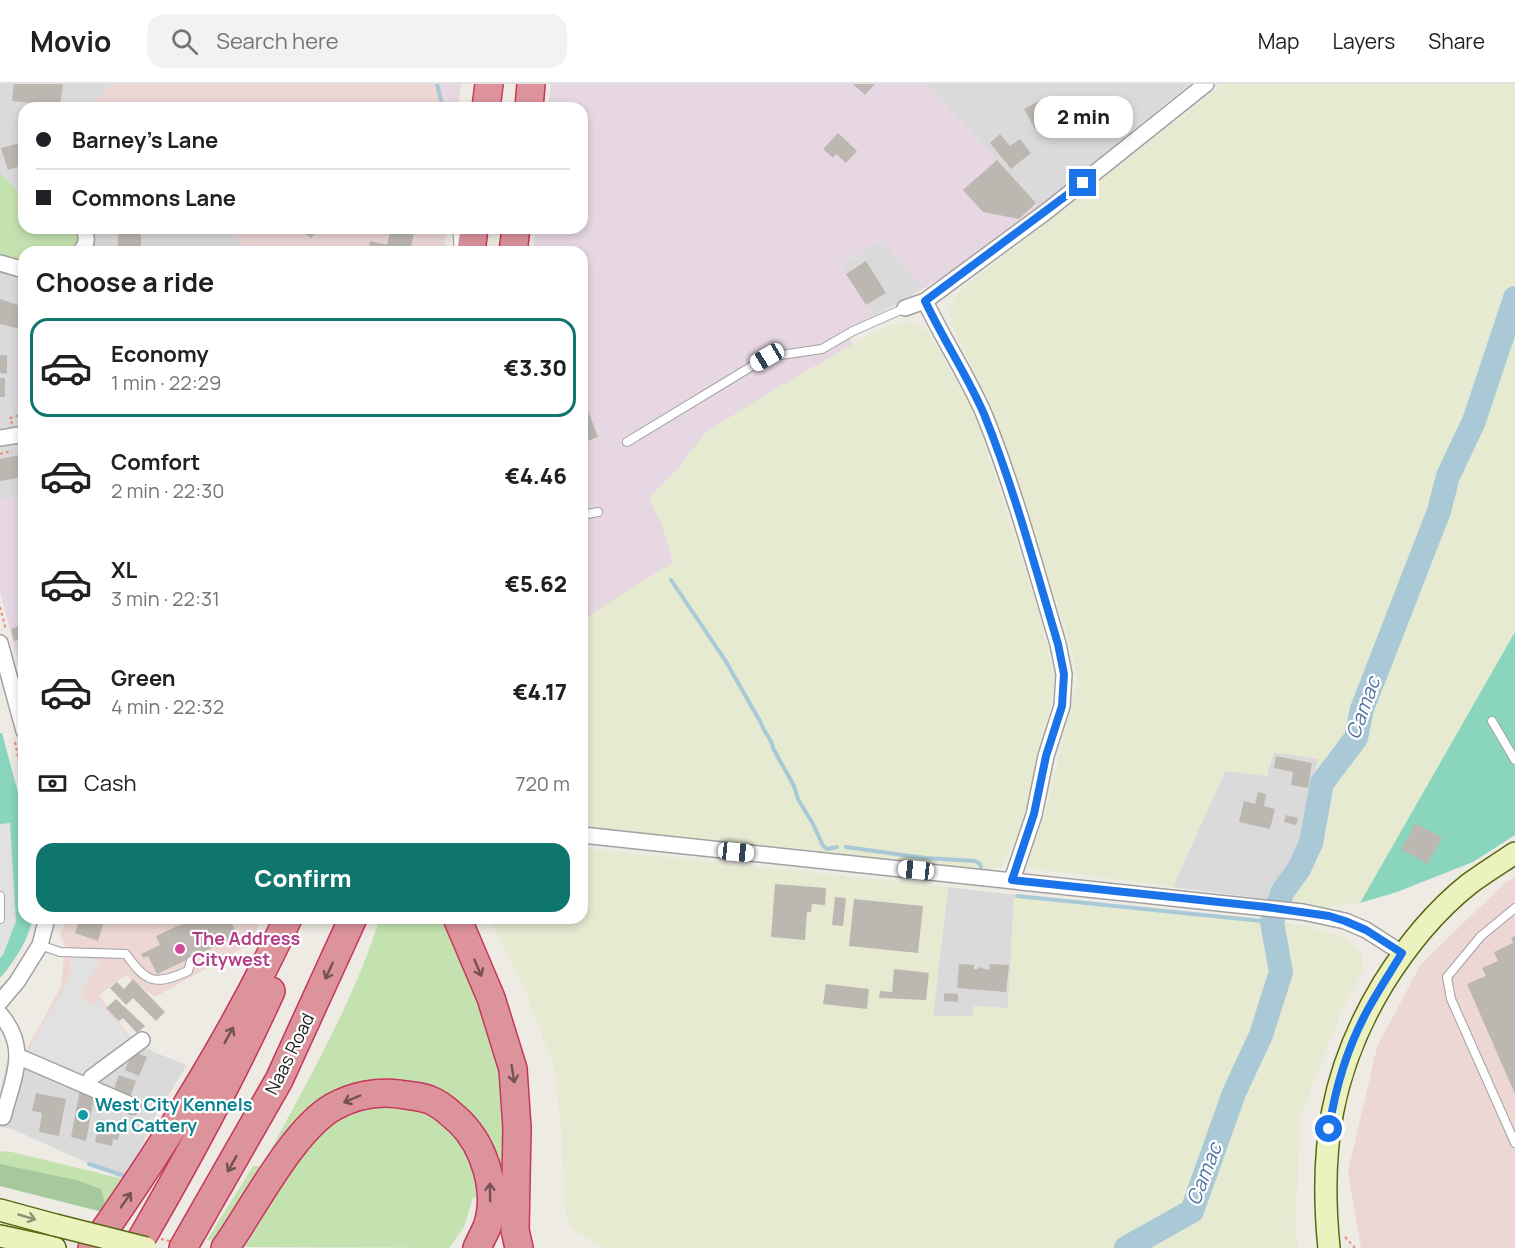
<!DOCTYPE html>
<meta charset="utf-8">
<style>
:root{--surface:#fff;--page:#f2f2f2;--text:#202124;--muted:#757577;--line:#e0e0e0;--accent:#0f766e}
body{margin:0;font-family:Manrope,sans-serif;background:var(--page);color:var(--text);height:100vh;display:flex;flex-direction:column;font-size:22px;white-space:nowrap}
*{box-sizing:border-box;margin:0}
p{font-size:20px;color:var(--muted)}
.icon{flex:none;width:33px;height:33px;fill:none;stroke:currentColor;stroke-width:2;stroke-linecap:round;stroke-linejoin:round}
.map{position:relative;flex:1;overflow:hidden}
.panel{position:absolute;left:18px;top:162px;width:570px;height:678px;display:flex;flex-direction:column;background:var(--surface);border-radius:18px;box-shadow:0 3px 9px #0003}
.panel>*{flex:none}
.hud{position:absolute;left:18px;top:18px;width:570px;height:132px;border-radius:18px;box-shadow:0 3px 9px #0003;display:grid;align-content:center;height:132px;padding:0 18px;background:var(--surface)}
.end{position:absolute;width:27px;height:27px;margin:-14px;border:8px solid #1a73e8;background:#fff;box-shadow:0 0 0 3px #fff}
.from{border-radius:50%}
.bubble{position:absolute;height:42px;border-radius:18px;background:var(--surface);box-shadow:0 3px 9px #0003;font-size:20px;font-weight:800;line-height:42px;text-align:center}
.car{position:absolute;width:18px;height:36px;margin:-18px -9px;border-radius:8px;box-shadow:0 0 4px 2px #0007;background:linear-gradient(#fff 24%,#345 0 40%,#fff 0 76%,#345 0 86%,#fff 0)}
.hud b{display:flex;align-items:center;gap:21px;height:57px;font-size:22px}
.hud b+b{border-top:2px solid var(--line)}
.hud i{width:15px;height:15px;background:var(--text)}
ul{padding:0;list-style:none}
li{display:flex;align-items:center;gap:18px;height:99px;margin:0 12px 9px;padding:0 6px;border:3px solid transparent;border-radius:18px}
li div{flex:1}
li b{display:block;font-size:22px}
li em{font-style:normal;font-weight:800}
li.current{border-color:var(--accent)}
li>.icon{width:54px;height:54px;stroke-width:1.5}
h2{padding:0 18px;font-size:27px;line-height:72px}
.pay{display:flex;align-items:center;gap:15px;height:66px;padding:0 18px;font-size:22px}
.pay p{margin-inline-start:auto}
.action{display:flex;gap:12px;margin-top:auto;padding:12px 18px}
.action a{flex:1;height:69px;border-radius:18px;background:var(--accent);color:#fff;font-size:24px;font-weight:800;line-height:69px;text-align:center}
header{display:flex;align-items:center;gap:36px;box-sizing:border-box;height:84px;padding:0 30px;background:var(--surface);border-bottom:2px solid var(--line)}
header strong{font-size:28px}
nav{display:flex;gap:33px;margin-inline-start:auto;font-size:21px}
.search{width:420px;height:54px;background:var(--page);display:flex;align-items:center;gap:15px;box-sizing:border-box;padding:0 21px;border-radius:18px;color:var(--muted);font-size:22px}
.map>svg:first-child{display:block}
.residential{fill:#dbdada}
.commercial{fill:#ecd7d5}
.industrial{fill:#e6d7e2}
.farmland{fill:#e6ead1}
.grass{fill:#c4e2af}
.forest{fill:#a6c89d}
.pitch{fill:#8ad5bd}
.parking{fill:#e1e1e1}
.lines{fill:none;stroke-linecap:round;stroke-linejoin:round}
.stream{stroke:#a9c9d7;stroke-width:4}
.river{stroke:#a9c9d7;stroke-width:24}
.building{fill:#bdb7b1}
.lane-casing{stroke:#a1a1a1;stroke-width:10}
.street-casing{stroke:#a1a1a1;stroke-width:18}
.secondary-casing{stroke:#586810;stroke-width:24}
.highway-casing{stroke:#c6365d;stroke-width:30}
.path{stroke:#eb8c77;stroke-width:2;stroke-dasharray:3 3;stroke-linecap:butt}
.lane{stroke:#fff;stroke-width:8}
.street{stroke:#fff;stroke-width:15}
.secondary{stroke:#ecf2bd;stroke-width:21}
.highway{stroke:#dd939b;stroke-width:27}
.secondary-bridge-casing{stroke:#586810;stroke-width:24;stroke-linecap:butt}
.path-bridge{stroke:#eb8c77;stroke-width:2;stroke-dasharray:3 3;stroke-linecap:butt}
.secondary-bridge{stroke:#ecf2bd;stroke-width:21}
.oneway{stroke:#735256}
.oneway2{stroke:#8f9275}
.route{stroke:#1a73e8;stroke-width:8}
.hotel-dot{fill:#d1479c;stroke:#fff;stroke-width:2}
.culture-dot{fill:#0f9aa8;stroke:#fff;stroke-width:2}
.labels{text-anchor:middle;stroke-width:4.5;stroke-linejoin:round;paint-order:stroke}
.hotel-label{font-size:18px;font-weight:bold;fill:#b23c85;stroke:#fff;text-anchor:start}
.street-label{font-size:18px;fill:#1d1d1d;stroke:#fff}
.culture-label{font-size:18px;font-weight:bold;fill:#0d838f;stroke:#fff;text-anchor:start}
.water-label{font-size:20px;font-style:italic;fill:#5475a3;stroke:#fff}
</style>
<header>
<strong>Movio</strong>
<div class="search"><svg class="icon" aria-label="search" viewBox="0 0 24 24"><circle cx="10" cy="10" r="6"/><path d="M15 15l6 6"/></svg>Search here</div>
<nav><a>Map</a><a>Layers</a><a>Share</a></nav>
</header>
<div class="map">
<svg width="1515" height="1164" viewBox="0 0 1515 1164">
<rect width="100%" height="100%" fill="#edebe4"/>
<g class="residential">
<path d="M0,0H111L96,17L104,24H24V144H225L250,168H24V410L0,417Z"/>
<path d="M926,0H1190L1068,99L1039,125L987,65Z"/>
<path d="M882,156L923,205L874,232L841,181Z"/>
<path d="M1273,668L1318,675L1308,730L1301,752L1274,816L1173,803L1225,687L1267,692Z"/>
<path d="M948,803L1014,811L1008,924L974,923L973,932H933Z"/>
<path d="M131,954L156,969L187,981L153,1036L137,1073L123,1095L12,1045L0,1043V1009L7,978L21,982L84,991Z"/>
</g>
<g class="commercial">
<path d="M111,0H439L449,24H104L96,17Z"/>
<path d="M225,144H447L444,168H250Z"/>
<path d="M1515,793V1164H1361L1348,1088L1377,963L1421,880L1506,798Z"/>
<path d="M66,834H262L250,860L155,913L126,891L99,911L131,954L84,991L25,968L61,903L65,861L60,852Z"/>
</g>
<g class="industrial">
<path d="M439,0H461L458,24H449Z"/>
<path d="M551,0H926L987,65L1039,125L979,171L923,205L882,156L841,181L874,232L846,246L853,260L705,350L676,387L649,414L663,443L673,479L631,504L589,532L582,533V168H533L536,144H582V24H548Z"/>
<path d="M24,410V601L0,507V417Z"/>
</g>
<g class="farmland">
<path d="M1224,0H1515V548L1360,819L1309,826L1274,816L1301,752L1308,730L1318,675L1274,668L1267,692L1225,687L1173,803L1027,784L1048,720L1078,594L1067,549L1012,382L987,314L952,241L949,227L956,212L975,194Z"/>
<path d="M911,238L928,248L968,317L977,338L1036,519L1054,592L1051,621L1041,653L1031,708L1016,755L1001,784L987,785L713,757L582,746V533L589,532L631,504L673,479L663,443L649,414L676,387L705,349L770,308L867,252L892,241Z"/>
<path d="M582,764L948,803L933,932H973L974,922L1008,924L1014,811L1259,835L1305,842L1345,854L1361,868L1363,885L1342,926L1301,1030L1295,1145L1298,1164H606L596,1161L571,1142L564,1121L562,1050L554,983L524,904L488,834H582Z"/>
</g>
<g class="grass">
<path d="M0,89L19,108C14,126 19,121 24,133C25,136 24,140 24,144H78L80,154L73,168H24V179L0,171Z"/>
<path d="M380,834H450L502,974L508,1101L498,1100L472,1036L356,1003L220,1159L207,1156L253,1082H262C305,1001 352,922 380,834Z"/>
<path d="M405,1017L447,1036L473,1071L480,1113L473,1114L464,1143L449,1164L238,1163L310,1057L349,1024Z"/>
<path d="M0,1067L12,1068L123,1095L103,1128L0,1102Z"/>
</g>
<path class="forest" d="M0,1080L76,1096L101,1105L106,1123L103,1128L0,1102Z"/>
<g class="pitch">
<path d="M1515,548V751L1473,778L1397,808L1360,819Z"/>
<path d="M0,649H2L24,731V834H33C28,856 15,877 0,894Z"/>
</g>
<g class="parking">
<path d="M10,739L16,837L3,871L0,874V740Z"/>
<path d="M69,868H85L84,873L101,879L79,909L91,922L98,915L130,955L85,993L27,969L71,892Z"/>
</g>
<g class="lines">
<g class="stream">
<path d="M437,0L443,24"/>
<path d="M671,496L725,576L761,639C764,649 772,655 773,664L794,702L798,715L813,740L823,762L827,765L837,763"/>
<path d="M846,763L925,774L975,777L980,780L981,783"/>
<path d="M1017,812L1272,838"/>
<path d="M89,1080L125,1092"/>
</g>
<path class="river" d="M1126,1164L1192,1127L1234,1009L1261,951L1281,888L1272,838L1283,807L1299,785L1311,759L1322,699L1356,654L1362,625L1439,427L1448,392L1474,337L1515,214"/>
</g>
<g class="building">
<path d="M14,0H63L60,22L12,17Z"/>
<path d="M853,0H875L865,11Z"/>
<path d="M1048,12L1059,32L1035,45L1024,25Z"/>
<path d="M838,49L857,67L846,79L836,70L833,74L823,65Z"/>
<path d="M1000,50L1010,62L1020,55L1031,69L1011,85L990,59Z"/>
<path d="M24,58V81L8,86L1,64Z"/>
<path d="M997,76L1036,119L1019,135L983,128L963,106Z"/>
<path d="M119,144H141V168H117Z"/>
<path d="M298,144H319L311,154Z"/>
<path d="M391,144H415L410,168H368L370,157L387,161Z"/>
<path d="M866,177L886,209L866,221L846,190Z"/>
<path d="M0,215L24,223V246L0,240Z"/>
<path d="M0,271H7V290L0,289Z"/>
<rect x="0" y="294" width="5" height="19"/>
<path d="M587,324L598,353L582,359V326Z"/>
<path d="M24,370V393L0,397V375Z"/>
<path d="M24,540V554L14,557L11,545Z"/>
<path d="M1276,672L1312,679L1308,704L1291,701L1293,688L1274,684Z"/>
<path d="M1258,708L1266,710L1264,722L1275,725L1270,745L1239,738L1244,717L1255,720Z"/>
<path d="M1286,731L1298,734L1296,741L1284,738Z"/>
<path d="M1416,739L1442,754L1427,780L1401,765Z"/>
<path d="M775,800L826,804L825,821L812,820L811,828H807L805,856L771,853Z"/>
<path d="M835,813L846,814L843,842L832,841Z"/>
<path d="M854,815L923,822L918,869L849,862Z"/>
<path d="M80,834H105L98,857L75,849Z"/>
<path d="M195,834H229L238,852L157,890L148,872L143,874L141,870L160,861L156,852Z"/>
<path d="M1515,852V1010L1467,900L1486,892L1482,884L1498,877L1494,868L1513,859L1511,854Z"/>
<path d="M959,880L974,881V885H978V883L989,886L990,880L1009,881L1006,908L957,904Z"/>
<path d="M894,885L929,889L926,916L879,914L880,907L892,908Z"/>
<path d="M133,895L165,928L156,937L133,914L126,921L110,904L117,898L124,905Z"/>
<path d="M826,900L869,905L867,925L823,920Z"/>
<path d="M944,909L958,910V918L944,917Z"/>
<path d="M116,915L145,942L137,949L123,934L119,937L106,924Z"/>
<path d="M133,967L147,973L139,992L125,986Z"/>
<path d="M119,991L136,997L129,1016L112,1010Z"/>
<path d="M80,1005L95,1009L86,1057L71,1053Z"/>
<path d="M36,1009L66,1015L59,1052L39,1048L42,1029L32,1027Z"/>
<path d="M100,1035L116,1039L114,1047L120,1048L118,1056L113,1055L112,1062L95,1058Z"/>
</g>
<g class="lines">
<defs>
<g id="lane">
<path d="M457,144L459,168"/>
<path d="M627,358L767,273L822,265L853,247L905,224"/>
<path d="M582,431L598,428"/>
<path d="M1492,637L1515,676"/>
<path d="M0,812V835"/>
<path d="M1515,824L1481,852L1447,893L1451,915L1515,1059"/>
<path d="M40,861L60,868L126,870C146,899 155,902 188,887L191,877"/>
</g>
<g id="street">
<path d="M80,168C88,160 87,154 84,144"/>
<path d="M0,179L24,186"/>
<path d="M905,224L925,217"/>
<path d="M0,354L24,350"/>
<path d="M0,559L24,647"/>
<path d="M582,751L1303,828L1345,837L1366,846L1402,869"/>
<path d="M1012,796L1034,731L1046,672L1062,622L1064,590L1058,560C1035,483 1014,404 984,330C967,291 943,255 925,217L1047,127L1206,0"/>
<path d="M0,918L17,898L40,861L47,834"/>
<path d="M0,930C30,964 13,994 3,1033"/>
<path d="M17,972L133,1022"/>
<path d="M86,1002L92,993L142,956"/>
</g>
<g id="secondary">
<path d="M0,1126L55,1141"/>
<path d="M0,1152L55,1164"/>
<path d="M1329,1164C1319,1065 1331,986 1383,900C1406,863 1435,827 1469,800C1484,789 1500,779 1515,769"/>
</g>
<g id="highway">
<path d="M486,24L489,0"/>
<path d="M529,24L531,0"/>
<path d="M471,168L474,144"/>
<path d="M513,168L516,144"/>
<path d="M457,834L491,914L513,985L517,1044L515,1146L519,1164"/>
<path d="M92,1164C166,1059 234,951 288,834"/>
<path d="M136,1164C185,1080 231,995 271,907"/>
<path d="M183,1164L279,996L353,834"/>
<path d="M225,1164C253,1125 292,1047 333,1023C353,1012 377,1007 399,1010C410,1012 420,1012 430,1016C441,1020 451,1030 460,1038C485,1063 499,1108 487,1143C484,1150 480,1157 477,1164"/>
</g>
</defs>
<use href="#lane" class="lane-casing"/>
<use href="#street" class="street-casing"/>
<use href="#secondary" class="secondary-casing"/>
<use href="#highway" class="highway-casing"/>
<g class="path">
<path d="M12,340L10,334L23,330L24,332"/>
<path d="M0,370L12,367"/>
<path d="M0,523L6,546"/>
<path d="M15,658L24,702"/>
<path d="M1345,1153L1355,1164"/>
</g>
<use href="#lane" class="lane"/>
<use href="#street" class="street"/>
<use href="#secondary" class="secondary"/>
<use href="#highway" class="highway"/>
<defs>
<path id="secondary-bridge" d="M55,1141L146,1164"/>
</defs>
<use href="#secondary-bridge" class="secondary-bridge-casing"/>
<path class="path-bridge" d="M161,1155L196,1164"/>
<use href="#secondary-bridge" class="secondary-bridge"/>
</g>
<defs><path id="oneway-shaft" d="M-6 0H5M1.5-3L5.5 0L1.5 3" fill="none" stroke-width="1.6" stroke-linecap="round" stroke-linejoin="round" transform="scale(1.5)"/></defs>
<g class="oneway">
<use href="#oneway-shaft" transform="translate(478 884) rotate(67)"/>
<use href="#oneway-shaft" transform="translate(329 887) rotate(115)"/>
<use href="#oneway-shaft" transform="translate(229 951) rotate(-61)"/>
<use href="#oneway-shaft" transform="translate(513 990) rotate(81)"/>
<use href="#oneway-shaft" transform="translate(352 1015) rotate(157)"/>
<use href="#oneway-shaft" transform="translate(232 1080) rotate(119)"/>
<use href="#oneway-shaft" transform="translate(490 1108) rotate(-91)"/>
<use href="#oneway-shaft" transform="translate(126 1116) rotate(-55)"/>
</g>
<use class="oneway2" href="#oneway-shaft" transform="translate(27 1133) rotate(16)"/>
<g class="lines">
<path class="route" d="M1083,99L925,217C943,255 967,291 984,330C1014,404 1035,483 1058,560L1064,590L1062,622L1046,672L1034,730L1012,796L1266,823L1329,832L1345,837L1366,846L1402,869C1390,889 1377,908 1366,929C1347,965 1335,1005 1329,1045"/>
</g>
<circle class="hotel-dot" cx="180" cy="865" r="6"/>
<circle class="culture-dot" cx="83" cy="1031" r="6"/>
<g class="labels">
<g class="hotel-label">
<text x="192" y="861">The Address<tspan x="192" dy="21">Citywest</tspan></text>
</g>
<g class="street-label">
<text transform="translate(290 970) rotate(-64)" y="6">Naas Road</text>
</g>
<g class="culture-label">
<text x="95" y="1027">West City Kennels<tspan x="95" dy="21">and Cattery</tspan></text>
</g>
<g class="water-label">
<text transform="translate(1363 624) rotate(-70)" y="7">Camac</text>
<text transform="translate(1204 1090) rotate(-69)" y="7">Camac</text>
</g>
</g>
</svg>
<i class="end from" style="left:1329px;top:1045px"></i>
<i class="end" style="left:1083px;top:99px"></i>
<div class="bubble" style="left:1034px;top:12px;width:99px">2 min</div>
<i class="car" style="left:767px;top:273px;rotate:239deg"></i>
<i class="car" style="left:736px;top:768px;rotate:96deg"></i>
<i class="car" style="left:916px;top:786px;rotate:276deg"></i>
<div class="hud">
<b><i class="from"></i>Barney's Lane</b>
<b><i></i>Commons Lane</b>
</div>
<section class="panel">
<h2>Choose a ride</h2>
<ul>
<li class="current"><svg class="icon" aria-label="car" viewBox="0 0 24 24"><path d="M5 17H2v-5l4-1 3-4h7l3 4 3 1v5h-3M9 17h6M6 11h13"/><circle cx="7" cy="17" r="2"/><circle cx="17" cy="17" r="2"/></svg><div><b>Economy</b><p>1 min · 22:29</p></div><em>€3.30</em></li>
<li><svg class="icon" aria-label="car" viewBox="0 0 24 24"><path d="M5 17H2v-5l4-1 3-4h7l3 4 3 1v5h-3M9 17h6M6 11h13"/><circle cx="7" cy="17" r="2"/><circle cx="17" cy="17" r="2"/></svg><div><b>Comfort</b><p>2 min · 22:30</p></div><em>€4.46</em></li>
<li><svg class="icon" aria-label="car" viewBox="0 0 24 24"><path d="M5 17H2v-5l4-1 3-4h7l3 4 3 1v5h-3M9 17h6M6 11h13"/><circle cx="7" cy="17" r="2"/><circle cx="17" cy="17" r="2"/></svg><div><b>XL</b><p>3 min · 22:31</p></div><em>€5.62</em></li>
<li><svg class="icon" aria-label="car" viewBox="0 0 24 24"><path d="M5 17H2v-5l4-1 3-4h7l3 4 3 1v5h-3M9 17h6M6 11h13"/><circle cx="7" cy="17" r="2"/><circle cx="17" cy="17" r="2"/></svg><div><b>Green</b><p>4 min · 22:32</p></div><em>€4.17</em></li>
</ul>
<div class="pay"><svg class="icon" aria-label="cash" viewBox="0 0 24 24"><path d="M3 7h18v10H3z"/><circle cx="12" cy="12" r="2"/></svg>Cash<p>720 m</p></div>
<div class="action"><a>Confirm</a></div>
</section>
</div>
